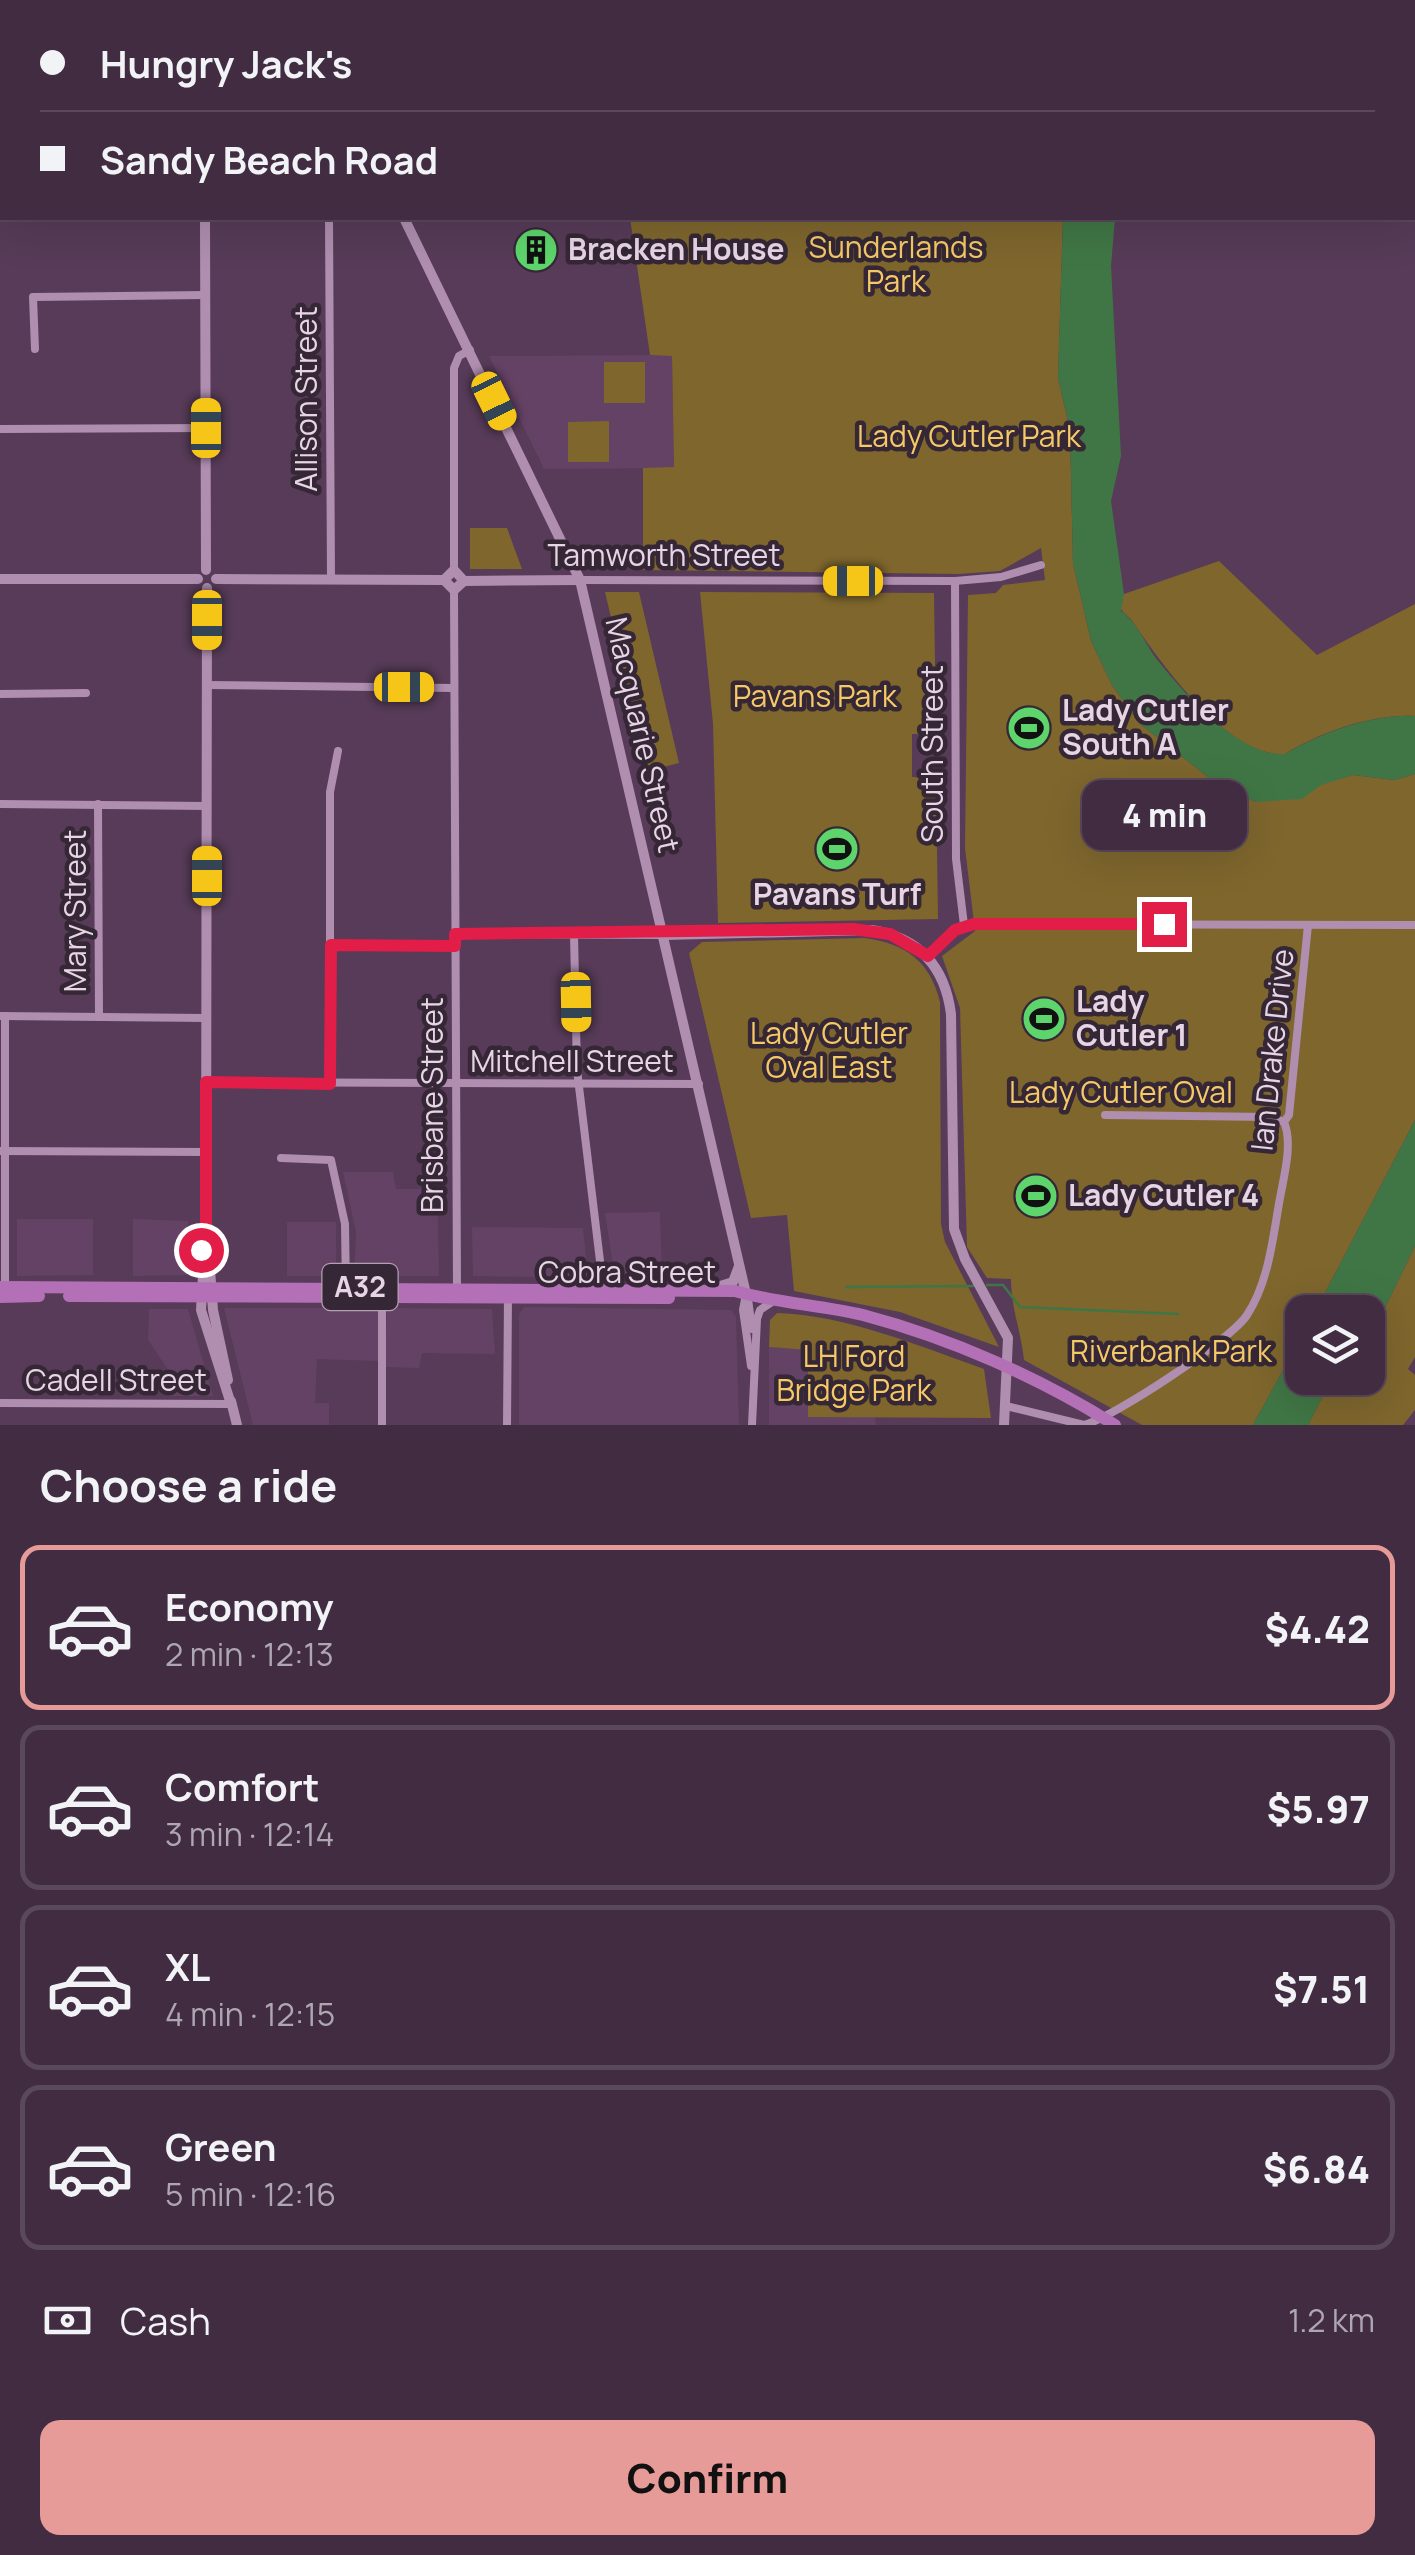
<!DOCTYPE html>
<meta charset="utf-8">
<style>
:root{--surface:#412c42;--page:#483449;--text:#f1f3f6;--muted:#aea7b2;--line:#5a485b;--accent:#e69b98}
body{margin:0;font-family:Manrope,sans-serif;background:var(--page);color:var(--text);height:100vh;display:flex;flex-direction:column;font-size:38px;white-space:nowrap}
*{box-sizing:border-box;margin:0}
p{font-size:32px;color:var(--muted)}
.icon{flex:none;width:55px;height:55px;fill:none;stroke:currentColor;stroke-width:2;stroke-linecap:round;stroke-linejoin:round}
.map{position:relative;height:1425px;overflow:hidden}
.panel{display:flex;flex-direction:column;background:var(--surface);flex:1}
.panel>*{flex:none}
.hud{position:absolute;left:0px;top:0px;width:1415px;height:220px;box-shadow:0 10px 40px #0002,0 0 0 2px var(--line);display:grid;align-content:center;height:220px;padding:0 40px;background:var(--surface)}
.buttons{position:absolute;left:1285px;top:1295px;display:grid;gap:20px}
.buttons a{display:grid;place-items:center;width:100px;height:100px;border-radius:20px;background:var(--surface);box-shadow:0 10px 40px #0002,0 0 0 2px var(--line);font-size:50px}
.end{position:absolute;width:45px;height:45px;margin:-22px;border:12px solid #e11d48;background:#fff;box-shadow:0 0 0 5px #fff}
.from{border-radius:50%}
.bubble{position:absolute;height:70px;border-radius:20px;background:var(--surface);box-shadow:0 10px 40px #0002,0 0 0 2px var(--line);font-size:32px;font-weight:800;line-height:70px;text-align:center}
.car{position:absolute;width:30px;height:60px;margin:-30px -15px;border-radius:12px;box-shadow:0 0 8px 2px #0007;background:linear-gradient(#f5c518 24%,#345 0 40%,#f5c518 0 76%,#345 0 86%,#f5c518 0)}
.hud b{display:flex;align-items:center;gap:35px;height:95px;font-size:38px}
.hud b+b{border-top:2px solid var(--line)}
.hud i{width:25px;height:25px;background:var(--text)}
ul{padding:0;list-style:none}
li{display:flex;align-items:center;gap:30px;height:165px;margin:0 20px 15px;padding:0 20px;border:5px solid var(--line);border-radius:20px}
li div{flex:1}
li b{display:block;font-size:38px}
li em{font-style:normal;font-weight:800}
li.active{border-color:var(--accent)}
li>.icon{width:90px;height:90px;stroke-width:1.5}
h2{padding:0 40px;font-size:45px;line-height:120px}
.pay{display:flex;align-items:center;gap:25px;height:110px;padding:0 40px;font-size:38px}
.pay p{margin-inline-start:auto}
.cta{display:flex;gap:20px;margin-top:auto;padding:20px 40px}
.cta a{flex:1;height:115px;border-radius:20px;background:var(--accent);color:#111;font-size:40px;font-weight:800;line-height:115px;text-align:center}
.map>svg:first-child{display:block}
.built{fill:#644265}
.green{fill:#7e662d}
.water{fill:#407645}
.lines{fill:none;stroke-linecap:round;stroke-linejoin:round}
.stream{stroke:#407645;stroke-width:2.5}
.street{stroke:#af8eaf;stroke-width:8}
.secondary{stroke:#af8eaf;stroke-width:10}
.highway{stroke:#b470b6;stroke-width:12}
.route{stroke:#e11d48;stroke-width:12}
.labels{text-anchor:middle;stroke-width:9;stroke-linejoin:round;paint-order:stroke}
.shield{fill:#352735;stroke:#b2a1b1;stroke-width:2.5}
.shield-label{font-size:28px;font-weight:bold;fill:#e7d5e6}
.park-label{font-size:30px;fill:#f4c966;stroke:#352735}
.poi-label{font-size:30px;font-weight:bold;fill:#e7d5e6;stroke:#352735;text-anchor:start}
.street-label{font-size:30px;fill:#e7d5e6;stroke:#352735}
</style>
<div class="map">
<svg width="1415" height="1425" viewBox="0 0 1415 1425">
<rect width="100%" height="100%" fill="#573b58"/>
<g class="built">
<path d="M672,355L674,468L544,469L489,356Z"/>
<path d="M343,1172H393L396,1189H437L439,1276H354L356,1232Z"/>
<path d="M660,1212L662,1279H615L605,1213Z"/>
<path d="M17,1219H93V1275L17,1276Z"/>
<path d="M133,1219L188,1221L187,1275L133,1276Z"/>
<rect x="287" y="1222" width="49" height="54"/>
<path d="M472,1227L583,1228L588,1278L473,1276Z"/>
<path d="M524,1307L731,1310L736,1317L739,1425H519V1314Z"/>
<path d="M224,1308H379L378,1361L317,1359L315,1403H329V1425H253Z"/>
<path d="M387,1308L492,1309L495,1354L422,1353L419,1368L385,1367Z"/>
<path d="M149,1309H188L213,1396H168L167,1368L148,1340Z"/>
<path d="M769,1347L808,1350L809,1417H875L876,1425H769Z"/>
</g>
<g class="green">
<path d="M479,0H1269L1266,2Z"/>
<path d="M630,218H1063L1058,378L1070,430L1073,563L1091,641L1112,685L1140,724L1221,787L1256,802L1353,775L1394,780L1415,774V1120L1315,1312H1302V1336L1253,1425H1142L1024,1360C1021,1331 1011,1308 1011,1279L987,1278L967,1247L960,1008L942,956L975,931L965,848L968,595L996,593L1003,585L1045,580L1041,548L1000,571L959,574L643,570V468L674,467L672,356L650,355Z"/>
<rect x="604" y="362" width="41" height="41"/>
<path d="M609,421V462H568V422Z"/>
<path d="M470,528H507L522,569H470Z"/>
<path d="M1219,561L1317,655L1415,604V716C1372,714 1321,732 1285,754C1228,758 1161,663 1132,621C1127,614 1122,614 1119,604L1124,594Z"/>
<path d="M605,592H639L679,763L647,771Z"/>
<path d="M700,592L934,593L936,734H912V777L936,778L938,919L718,923L713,724Z"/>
<path d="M865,938C906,944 930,961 940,1002L941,1224L945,1242L999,1347L900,1312L794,1291L787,1215L751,1218L689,953L702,942Z"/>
<path d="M1415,1246V1357L1408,1369L1415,1375V1410L1403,1425H1308L1332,1378H1368V1334L1380,1318Z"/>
<path d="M777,1313C846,1315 919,1346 984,1369L991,1418L808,1417V1350L769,1347L770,1320Z"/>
</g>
<g class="water">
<path d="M1063,218H1115L1111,266L1121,456L1111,501L1124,594L1121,611C1138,623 1146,646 1159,662C1185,694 1240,757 1285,754C1321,733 1372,714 1415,716V774L1394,780L1353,775L1321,785L1302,799L1256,802L1221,787L1140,724L1112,685L1091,641L1073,563L1070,430L1058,378Z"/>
<path d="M1415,1120V1246L1380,1318L1368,1334V1312H1315Z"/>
<path d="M1302,1336V1378H1332L1308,1425H1253Z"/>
</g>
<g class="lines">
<g class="stream">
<path d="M987,1285H1003L1020,1307L1178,1314"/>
<path d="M846,1287L973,1286"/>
</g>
<g class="street">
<path d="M0,89H2"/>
<path d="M0,193H2"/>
<path d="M329,218L331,580"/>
<path d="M35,349L33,297L206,295"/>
<path d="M0,429L207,428"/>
<path d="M454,570V368L459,356L470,350"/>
<path d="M580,580L955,581L1001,577L1041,565"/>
<path d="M955,581L956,859L964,925"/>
<path d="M454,590L457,1290"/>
<path d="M207,685L454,688"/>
<path d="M0,694L86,693"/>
<path d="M0,804L207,806"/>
<path d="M98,804L99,1017"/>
<path d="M455,934L664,935"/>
<path d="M574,935L577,1070L604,1294"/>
<path d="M331,945L455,946"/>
<path d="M928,957L955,930L974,924L1415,925"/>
<path d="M0,1016L206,1018"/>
<path d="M206,1082L699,1084"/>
<path d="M330,1083V792L338,751"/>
<path d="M1105,1115L1271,1117L1284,1122"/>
<path d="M0,1151L206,1152"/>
<path d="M281,1158L331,1160L345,1224L346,1292"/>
<path d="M5,1287V1016"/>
<path d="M746,1294L743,1310L751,1366"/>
<path d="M748,1299L752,1329"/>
<path d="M0,1403L231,1404"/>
<path d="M1006,1406L1084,1425"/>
<path d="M382,1425V1295"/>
<path d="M507,1425L508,1295"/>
<path d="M752,1425L757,1319L760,1310L772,1302"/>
<path d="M1084,1425C1114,1417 1231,1340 1247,1315C1269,1282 1273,1236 1280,1198C1284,1176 1293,1143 1284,1122L1289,1115L1308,925"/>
</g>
<g class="secondary">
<path d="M206,0V2"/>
<path d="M297,0L298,2"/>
<path d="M205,218L206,570"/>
<path d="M404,218L580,580L746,1294"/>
<path d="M0,579H198"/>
<path d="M216,579L444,580"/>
<path d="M444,580L454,570L464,581"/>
<path d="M444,580L454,590L464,581"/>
<path d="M464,581L580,580"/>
<path d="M207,588L206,1223L201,1310L231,1404"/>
<path d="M664,935L872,930C920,938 945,967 951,1014L954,1229L965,1259L1008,1338L1004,1425"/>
<path d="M207,1229L213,1310L228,1380"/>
<path d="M714,1288L733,1282L739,1266"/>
<path d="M231,1401L237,1425"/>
</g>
<g class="highway">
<path d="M0,1287L735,1291C776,1303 821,1305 863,1315C950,1338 1038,1377 1115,1425"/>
<path d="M69,1296L669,1298"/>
<path d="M0,1297L39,1296"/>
</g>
</g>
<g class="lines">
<path class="route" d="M201,1250L206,1223V1082L330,1084L331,945L455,946V934L853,929L890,934L928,956L955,930L974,924H1164"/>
</g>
<defs>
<symbol id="building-disc" viewBox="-11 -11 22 22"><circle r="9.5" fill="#5dd56c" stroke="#352735"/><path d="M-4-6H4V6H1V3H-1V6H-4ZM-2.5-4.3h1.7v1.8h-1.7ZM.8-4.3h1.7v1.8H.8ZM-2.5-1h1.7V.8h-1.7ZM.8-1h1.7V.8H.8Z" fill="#111"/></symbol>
<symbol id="stadium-disc" viewBox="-11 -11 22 22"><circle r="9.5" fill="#5dd56c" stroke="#352735"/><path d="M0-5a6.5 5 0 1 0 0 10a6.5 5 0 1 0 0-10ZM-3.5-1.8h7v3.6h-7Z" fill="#111"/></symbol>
</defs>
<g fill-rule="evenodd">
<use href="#building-disc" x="511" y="225" width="50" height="50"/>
<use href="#stadium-disc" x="1004" y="703" width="50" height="50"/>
<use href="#stadium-disc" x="812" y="824" width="50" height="50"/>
<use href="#stadium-disc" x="1019" y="994" width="50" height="50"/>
<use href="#stadium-disc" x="1011" y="1171" width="50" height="50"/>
</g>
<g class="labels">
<rect class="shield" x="322.5" y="1264" width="75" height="46" rx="8"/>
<g class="shield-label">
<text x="360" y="1297">A32</text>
</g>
<g class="park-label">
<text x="896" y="258">Sunderlands<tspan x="896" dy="34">Park</tspan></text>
<text x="969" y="447">Lady Cutler Park</text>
<text x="815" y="707">Pavans Park</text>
<text x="829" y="1044">Lady Cutler<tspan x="829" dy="34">Oval East</tspan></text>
<text x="1121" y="1103">Lady Cutler Oval</text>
<text x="1171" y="1362">Riverbank Park</text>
<text x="854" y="1367">LH Ford<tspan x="854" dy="34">Bridge Park</tspan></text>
</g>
<g class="poi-label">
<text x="568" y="260">Bracken House</text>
<text x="1062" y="721">Lady Cutler<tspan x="1062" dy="34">South A</tspan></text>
<text x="837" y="905" text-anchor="middle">Pavans Turf</text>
<text x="1076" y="1012">Lady<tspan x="1076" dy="34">Cutler 1</tspan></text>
<text x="1068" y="1206">Lady Cutler 4</text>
</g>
<g class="street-label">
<text transform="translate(307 399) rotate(-90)" y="10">Allison Street</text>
<text x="664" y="566">Tamworth Street</text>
<text transform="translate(642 735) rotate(77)" y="10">Macquarie Street</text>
<text transform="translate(933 754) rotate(-90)" y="10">South Street</text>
<text transform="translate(76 911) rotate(-90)" y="10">Mary Street</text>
<text transform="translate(1273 1050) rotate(-84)" y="10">Ian Drake Drive</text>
<text x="572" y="1072">Mitchell Street</text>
<text transform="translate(433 1105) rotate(-90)" y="10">Brisbane Street</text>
<text x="627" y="1283">Cobra Street</text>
<text x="116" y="1391">Cadell Street</text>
</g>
</g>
</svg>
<div class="buttons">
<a><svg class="icon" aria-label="layers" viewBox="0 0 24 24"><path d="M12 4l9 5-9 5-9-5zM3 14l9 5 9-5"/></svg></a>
</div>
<i class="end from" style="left:201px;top:1250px"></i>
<i class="end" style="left:1164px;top:924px"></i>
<div class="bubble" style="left:1082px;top:780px;width:165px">4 min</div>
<i class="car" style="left:494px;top:401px;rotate:154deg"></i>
<i class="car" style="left:206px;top:428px;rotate:0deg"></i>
<i class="car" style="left:853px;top:581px;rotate:270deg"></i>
<i class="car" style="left:207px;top:620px;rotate:180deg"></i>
<i class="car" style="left:404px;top:687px;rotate:90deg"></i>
<i class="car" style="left:207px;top:876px;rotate:0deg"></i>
<i class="car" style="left:576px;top:1002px;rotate:179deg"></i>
<div class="hud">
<b><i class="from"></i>Hungry Jack's</b>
<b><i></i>Sandy Beach Road</b>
</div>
</div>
<section class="panel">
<h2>Choose a ride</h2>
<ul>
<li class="active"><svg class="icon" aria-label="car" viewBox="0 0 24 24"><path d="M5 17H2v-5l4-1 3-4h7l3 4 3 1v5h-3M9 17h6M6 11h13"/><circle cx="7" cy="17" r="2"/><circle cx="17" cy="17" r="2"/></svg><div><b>Economy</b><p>2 min · 12:13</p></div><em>$4.42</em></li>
<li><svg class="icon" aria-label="car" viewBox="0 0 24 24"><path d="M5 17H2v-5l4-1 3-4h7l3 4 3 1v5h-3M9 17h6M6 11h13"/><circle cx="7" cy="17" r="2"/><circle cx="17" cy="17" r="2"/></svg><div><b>Comfort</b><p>3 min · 12:14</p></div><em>$5.97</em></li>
<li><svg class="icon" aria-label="car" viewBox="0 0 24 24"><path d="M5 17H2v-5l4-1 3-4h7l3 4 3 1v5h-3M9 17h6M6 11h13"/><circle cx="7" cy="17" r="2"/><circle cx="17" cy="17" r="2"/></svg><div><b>XL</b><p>4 min · 12:15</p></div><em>$7.51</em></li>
<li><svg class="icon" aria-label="car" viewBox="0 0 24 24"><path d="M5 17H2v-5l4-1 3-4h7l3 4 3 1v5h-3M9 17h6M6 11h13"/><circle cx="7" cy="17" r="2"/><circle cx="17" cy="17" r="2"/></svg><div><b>Green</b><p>5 min · 12:16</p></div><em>$6.84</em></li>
</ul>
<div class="pay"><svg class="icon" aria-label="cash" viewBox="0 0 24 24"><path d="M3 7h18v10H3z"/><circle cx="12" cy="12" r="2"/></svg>Cash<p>1.2 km</p></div>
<div class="cta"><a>Confirm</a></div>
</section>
